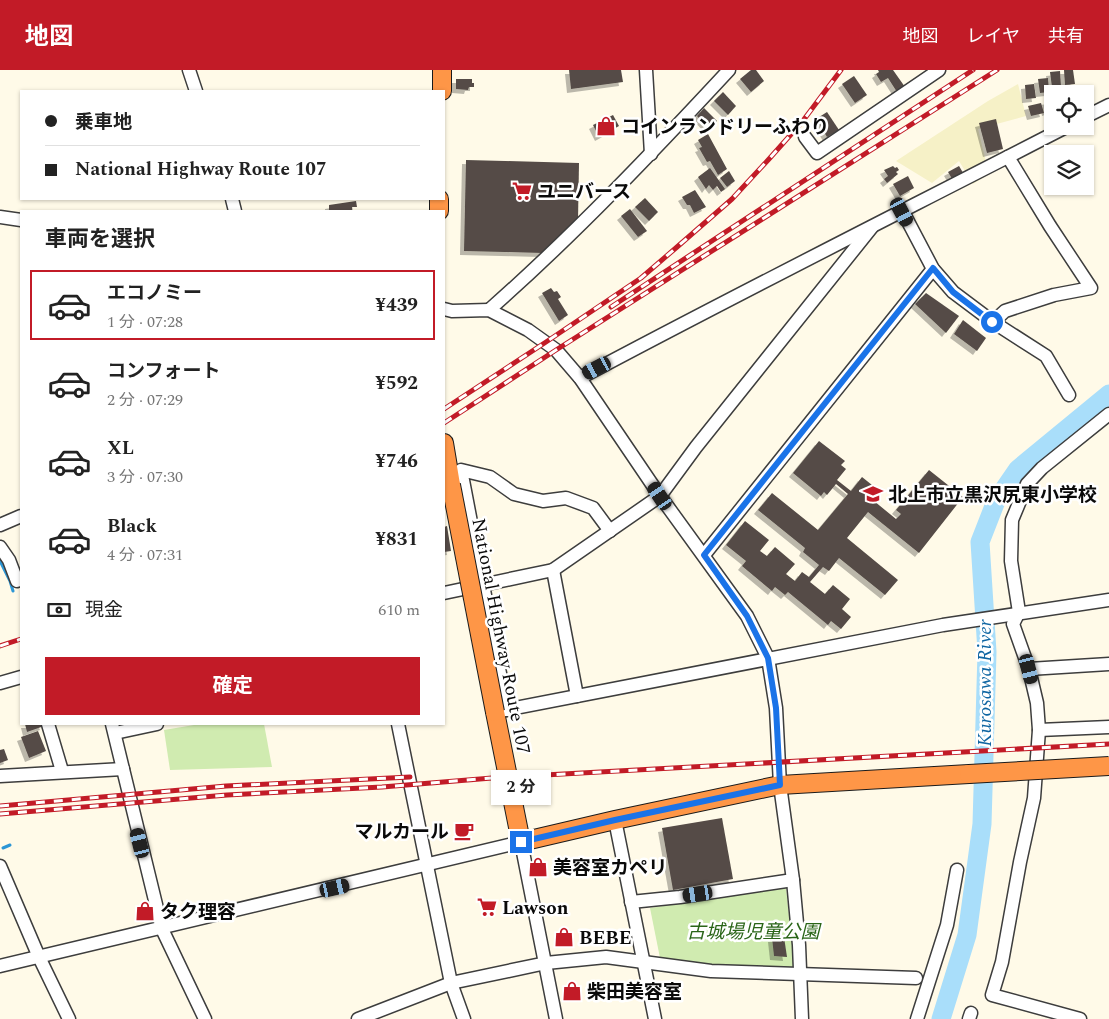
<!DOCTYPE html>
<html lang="ja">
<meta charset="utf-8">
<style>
:root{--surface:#fff;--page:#f2f2f2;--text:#222;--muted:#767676;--line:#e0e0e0;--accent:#c21b27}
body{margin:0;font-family:Spectral,"Noto Sans JP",serif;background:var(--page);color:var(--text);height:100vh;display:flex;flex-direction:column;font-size:19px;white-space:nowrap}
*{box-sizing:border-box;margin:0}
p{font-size:16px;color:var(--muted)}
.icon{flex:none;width:28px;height:28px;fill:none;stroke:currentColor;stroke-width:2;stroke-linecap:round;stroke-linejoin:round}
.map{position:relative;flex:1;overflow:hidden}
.details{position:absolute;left:20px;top:140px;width:425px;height:515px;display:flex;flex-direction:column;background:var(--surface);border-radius:0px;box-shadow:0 1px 4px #0004}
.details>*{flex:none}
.guide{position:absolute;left:20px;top:20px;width:425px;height:110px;border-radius:0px;box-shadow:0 1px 4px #0004;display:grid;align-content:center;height:110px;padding:0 25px;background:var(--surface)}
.tools{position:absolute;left:1044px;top:15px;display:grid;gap:10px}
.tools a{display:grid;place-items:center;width:50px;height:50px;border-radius:0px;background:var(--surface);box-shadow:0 1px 4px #0004;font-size:25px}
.end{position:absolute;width:22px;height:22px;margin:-11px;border:6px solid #1a73e8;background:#fff;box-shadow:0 0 0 2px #fff}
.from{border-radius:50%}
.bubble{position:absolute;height:35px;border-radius:0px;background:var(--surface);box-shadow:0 1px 4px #0004;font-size:16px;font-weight:700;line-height:35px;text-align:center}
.car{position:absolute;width:15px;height:30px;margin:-15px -8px;border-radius:6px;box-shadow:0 0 4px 1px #0007;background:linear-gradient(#222 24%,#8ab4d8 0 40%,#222 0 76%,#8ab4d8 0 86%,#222 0)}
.guide b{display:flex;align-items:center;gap:18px;height:48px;font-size:19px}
.guide b+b{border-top:1px solid var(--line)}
.guide i{width:12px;height:12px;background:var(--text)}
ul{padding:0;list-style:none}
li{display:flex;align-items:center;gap:15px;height:70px;margin:0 10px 8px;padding:0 15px;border:2px solid transparent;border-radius:0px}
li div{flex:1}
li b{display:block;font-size:19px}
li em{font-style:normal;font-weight:700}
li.active{border-color:var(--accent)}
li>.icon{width:45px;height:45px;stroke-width:1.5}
h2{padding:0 25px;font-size:22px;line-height:60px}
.pay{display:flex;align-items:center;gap:12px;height:55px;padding:0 25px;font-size:19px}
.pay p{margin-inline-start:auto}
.cta{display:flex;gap:10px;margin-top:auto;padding:10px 25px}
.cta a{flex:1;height:58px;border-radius:0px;background:var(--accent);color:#fff;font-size:20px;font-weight:700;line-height:58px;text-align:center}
header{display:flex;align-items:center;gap:30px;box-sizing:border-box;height:70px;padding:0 25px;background:var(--accent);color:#fff}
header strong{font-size:24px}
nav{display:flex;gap:28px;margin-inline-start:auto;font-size:18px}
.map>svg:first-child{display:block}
.farmland{fill:#f6f1c7}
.green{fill:#d0ebb0}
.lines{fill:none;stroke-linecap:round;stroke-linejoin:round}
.stream{stroke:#2c96d5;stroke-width:3}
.river{stroke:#a9defa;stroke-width:19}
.building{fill:#544b46;filter:url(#shadow)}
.minor-casing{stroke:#3d3d3d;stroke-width:15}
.highway-casing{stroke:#1b1b1b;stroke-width:20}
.minor{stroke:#fff;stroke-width:12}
.highway{stroke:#fe9647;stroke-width:18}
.rail-casing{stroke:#c21b27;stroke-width:5}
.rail{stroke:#fff;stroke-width:3;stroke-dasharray:9;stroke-linecap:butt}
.highway-bridge-casing{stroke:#1b1b1b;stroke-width:20;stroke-linecap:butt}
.highway-bridge{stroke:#fe9647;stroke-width:18}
.route{stroke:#1a73e8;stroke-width:6}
.labels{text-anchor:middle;stroke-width:5;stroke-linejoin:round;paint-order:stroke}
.poi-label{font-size:19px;font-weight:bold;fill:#0a0a0a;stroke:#fff;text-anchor:start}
.street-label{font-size:19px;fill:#0a0a0a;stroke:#fff}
.park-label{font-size:19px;font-style:italic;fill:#2a6518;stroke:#fff}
.water-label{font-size:20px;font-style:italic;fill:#0e65a2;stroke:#fff}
</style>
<header>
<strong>地図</strong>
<nav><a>地図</a><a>レイヤ</a><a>共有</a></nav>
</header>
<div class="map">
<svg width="1109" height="949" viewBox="0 0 1109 949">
<defs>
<filter id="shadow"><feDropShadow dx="-4" dy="4" stdDeviation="0" flood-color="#0004"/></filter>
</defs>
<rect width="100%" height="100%" fill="#fffae8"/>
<path class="farmland" d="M1018,14L1026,46L978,59L989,104L973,114L959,91L932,113L896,91L988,31Z"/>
<g class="green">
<path d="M200,654H264L272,697L170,700L164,660Z"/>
<path d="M786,818L795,901L661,893L650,838Z"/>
</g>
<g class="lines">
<g class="stream">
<path d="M0,491L10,511L13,521"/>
<path d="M3,778L10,775"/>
</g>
<path class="river" d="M941,949L967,865L982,754L987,582L980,472L996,431L1018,399L1109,324"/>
</g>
<g class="building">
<path d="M569,0H621L623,12L571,19Z"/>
<path d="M751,0H756L764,11L751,22L740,9Z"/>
<path d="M878,0H893L905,17L897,22L888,8L881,12L876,4L879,2Z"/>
<path d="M1064,0H1073L1075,14L1065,15Z"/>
<path d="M1060,1L1061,16L1052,17L1050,2Z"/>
<path d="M854,6L867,25L855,33L842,14Z"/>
<path d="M1048,8L1049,22L1040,23L1038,9Z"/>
<path d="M456,9H472V13H474V17H469L468,20L456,19Z"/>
<path d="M1034,14L1036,28L1026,29L1025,15Z"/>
<path d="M723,22L736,36L728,45L714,31Z"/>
<path d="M1052,30V40L1046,42L1044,31Z"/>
<path d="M1041,33L1044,43L1031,46L1028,36Z"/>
<path d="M704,38L717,51L709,59L697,46Z"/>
<path d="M827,42L839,60L827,67L816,49Z"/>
<path d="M613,45L619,56L599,67L593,55Z"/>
<path d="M996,49L1003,79L987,83L979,53Z"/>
<path d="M708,64L727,99L718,105L710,91L707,92L699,78L702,77L698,70Z"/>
<path d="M466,90L579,93L578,150L543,183L464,181Z"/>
<path d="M893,96L895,98L897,97L899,100L896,102L898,104L887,113L884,109L888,106L884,100Z"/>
<path d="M959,96L968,111L957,117L948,102Z"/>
<path d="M710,98L725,119L721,122L717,116L713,120L709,115L706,119L698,107Z"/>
<path d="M729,101L735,111L727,117L720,108Z"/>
<path d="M908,106L914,118L900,126L893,114Z"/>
<path d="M695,120L706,137L694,143L690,135H687L682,127Z"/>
<path d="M645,128L658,142L649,151L635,137Z"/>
<path d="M356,131L357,137H352V141H329V135Z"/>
<path d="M630,139L647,161L638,167L621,146Z"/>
<path d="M551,218L554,222L557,221L561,227L558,229L568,245L559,251L542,223Z"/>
<path d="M926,223L959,246L946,263L915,234Z"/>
<path d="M963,250L986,268L977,281L954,264Z"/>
<path d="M819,371L845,391L841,395L846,399L837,410L851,421L862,407L882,423L874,431L896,449L901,444L896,440L929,400L963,427L919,483L868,442L847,468L898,510L885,525L839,488L829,501L823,497L810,512L825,524L833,515L850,529L842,539L851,547L841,559L831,551L828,555L788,522L785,525L775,517L772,521L742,496L746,491L726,475L745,451L769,470L760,481L767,486L775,477L795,494L786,504L795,511L802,502L809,507L819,495L803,482L805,478L758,440L772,423L818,460L848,424L836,414L827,425L824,422L821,426L793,403Z"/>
<path d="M447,456L451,481L444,482V457Z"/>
<path d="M25,654H43L44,656L27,662Z"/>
<path d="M38,661L46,681L29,688L21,667Z"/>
<path d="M4,679L8,690L0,693V680Z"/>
<path d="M722,748L733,809L673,820L662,758Z"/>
<path d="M784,867L787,887L774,886L772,868Z"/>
</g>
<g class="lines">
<defs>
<g id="minor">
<path d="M189,0L196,21"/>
<path d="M646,0L651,84"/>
<path d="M1085,47L1109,35"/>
<path d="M805,67L817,83L939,0"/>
<path d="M232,129L235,141"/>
<path d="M903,142L933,199L953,222L993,252L1046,286L1069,325"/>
<path d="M0,147L21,150"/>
<path d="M444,239L452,241L489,240L528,260L556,280L580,308L660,426L747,546L768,588L776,638L780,715L793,810L799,875L802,949"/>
<path d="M489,240C574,165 652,83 729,0"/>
<path d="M993,252L1005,241L1054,225L1091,218L1050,156L1008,87"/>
<path d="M580,308C741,222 905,140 1068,56"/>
<path d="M0,455L21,446"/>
<path d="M0,477L9,490L17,511"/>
<path d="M704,485L933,199"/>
<path d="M553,500L577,626"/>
<path d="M444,523L553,500L660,426L696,377L872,157"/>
<path d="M1029,599L1109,594"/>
<path d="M0,613L21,607"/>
<path d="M507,640L461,400L490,407L514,424L543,431L566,428L593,438L610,461"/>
<path d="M495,642L943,555L1109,530"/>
<path d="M48,654L62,701"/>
<path d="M112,654L162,859L205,949"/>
<path d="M398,654L451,913L464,949"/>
<path d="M1039,660L1109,657"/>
<path d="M115,663L157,654"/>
<path d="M0,706L123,699"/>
<path d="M615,750L655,949"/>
<path d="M0,796L39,887L69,949"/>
<path d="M631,832L680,827L793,810"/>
<path d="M0,896L521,772L556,949"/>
<path d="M358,949L451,913L546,893L606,887L711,901L916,908"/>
<path d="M917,949L947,855L957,800"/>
<path d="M969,949L971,943"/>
<path d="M1080,949L992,925L1002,892L1020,792L1034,728L1039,660L1037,633L1029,599L1013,554L1019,542L1011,491L1012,450L1027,414L1042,398L1109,344"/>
</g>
<g id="highway">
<path d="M442,21V0"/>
<path d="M439,141V129"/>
<path d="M444,373L451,415"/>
<path d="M495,642L521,772L615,750L780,715L969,704"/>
</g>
</defs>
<use href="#minor" class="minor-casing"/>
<use href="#highway" class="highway-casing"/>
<use href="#minor" class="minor"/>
<use href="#highway" class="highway"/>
<defs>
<g id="rail">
<path d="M611,237L973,0"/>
<path d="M444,339L546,272L641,208L677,177L732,129L769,89L802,52L841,0"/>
<path d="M444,353L556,280L997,0"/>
<path d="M0,576L21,569"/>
<path d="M0,736L226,716L410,707"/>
<path d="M0,744L227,725L382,717L492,708L1109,674"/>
</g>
</defs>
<use href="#rail" class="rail-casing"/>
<use href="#rail" class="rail"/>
<defs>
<g id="highway-bridge">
<path d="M451,415L495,642"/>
<path d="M969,704L1109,696"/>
</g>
</defs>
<use href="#highway-bridge" class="highway-bridge-casing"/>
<use href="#highway-bridge" class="highway-bridge"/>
</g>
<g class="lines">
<path class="route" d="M521,772L615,750L780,715L776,638L768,588L747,546L704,485L933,198L953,222L992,252"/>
</g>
<defs>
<symbol id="shop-bare" viewBox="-9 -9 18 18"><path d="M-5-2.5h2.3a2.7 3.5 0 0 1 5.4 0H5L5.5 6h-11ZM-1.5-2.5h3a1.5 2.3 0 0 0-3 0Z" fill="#c21b27" stroke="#fff" stroke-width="2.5" paint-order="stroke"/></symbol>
<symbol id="supermarket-bare" viewBox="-9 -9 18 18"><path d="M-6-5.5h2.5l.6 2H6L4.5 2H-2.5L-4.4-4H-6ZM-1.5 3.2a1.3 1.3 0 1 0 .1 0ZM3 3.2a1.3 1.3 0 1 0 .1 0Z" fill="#c21b27" stroke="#fff" stroke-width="2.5" paint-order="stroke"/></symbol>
<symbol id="school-bare" viewBox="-9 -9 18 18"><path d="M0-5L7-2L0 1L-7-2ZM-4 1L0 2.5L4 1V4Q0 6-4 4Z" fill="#c21b27" stroke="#fff" stroke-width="2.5" paint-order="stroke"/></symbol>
<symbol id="cafe-bare" viewBox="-9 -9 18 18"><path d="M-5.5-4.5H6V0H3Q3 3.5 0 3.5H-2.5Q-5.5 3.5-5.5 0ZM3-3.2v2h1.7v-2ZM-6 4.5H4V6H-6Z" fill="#c21b27" stroke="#fff" stroke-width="2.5" paint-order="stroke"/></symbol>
</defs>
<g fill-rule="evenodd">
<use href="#shop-bare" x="592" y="42" width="28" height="28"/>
<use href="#supermarket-bare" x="508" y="107" width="28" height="28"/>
<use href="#school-bare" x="859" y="410" width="28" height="28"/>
<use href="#cafe-bare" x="450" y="747" width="28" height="28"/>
<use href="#shop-bare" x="524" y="783" width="28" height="28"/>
<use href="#supermarket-bare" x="473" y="823" width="28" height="28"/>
<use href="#shop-bare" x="131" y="827" width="28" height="28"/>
<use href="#shop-bare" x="550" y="853" width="28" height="28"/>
<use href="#shop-bare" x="558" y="907" width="28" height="28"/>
</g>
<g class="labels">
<g class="poi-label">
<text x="621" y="63">コインランドリーふわり</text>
<text x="537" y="128">ユニバース</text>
<text x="888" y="431">北上市立黒沢尻東小学校</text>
<text x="449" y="768" text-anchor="end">マルカール</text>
<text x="553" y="804">美容室カペリ</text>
<text x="502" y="844">Lawson</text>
<text x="160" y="848">タク理容</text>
<text x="579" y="874">BEBE</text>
<text x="587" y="928">柴田美容室</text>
</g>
<g class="street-label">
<text transform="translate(502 566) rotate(79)" y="7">National Highway Route 107</text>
</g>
<g class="park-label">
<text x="753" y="868">古城場児童公園</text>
</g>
<g class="water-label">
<text transform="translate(984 613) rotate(-90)" y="7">Kurosawa River</text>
</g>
</g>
</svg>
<div class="tools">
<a><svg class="icon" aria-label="locate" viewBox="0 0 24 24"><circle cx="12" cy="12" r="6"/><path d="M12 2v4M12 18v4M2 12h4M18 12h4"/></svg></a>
<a><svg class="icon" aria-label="layers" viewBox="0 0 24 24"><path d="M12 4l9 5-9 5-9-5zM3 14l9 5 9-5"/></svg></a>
</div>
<i class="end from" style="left:992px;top:252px"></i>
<i class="end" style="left:521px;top:772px"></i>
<div class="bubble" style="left:491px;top:700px;width:60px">2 分</div>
<i class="car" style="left:902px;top:142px;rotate:152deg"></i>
<i class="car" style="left:597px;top:298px;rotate:242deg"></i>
<i class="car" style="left:660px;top:426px;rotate:326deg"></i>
<i class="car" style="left:1029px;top:599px;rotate:166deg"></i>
<i class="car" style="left:140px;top:773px;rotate:346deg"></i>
<i class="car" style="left:335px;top:818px;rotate:77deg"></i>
<i class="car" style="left:698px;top:824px;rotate:261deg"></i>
<div class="guide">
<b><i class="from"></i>乗車地</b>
<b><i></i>National Highway Route 107</b>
</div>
<section class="details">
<h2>車両を選択</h2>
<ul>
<li class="active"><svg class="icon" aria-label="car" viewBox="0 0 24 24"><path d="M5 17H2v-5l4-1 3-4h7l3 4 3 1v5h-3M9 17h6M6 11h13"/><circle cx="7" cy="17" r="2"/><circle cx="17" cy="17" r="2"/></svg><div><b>エコノミー</b><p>1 分 · 07:28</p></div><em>¥439</em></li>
<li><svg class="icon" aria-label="car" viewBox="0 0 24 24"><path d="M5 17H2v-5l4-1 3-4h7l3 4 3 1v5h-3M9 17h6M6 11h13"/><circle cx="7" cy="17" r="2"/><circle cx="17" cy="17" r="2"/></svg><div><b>コンフォート</b><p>2 分 · 07:29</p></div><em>¥592</em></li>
<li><svg class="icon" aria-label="car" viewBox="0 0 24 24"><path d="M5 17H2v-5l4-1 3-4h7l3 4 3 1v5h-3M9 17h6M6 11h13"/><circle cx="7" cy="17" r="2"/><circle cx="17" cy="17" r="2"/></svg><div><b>XL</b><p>3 分 · 07:30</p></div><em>¥746</em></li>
<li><svg class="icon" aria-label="car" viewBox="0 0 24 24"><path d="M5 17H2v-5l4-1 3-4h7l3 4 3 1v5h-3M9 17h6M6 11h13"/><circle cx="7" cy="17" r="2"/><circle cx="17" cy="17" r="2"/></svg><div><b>Black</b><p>4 分 · 07:31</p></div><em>¥831</em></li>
</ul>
<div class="pay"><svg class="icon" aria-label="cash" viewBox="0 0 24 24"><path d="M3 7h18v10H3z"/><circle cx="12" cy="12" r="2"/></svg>現金<p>610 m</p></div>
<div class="cta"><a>確定</a></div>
</section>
</div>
